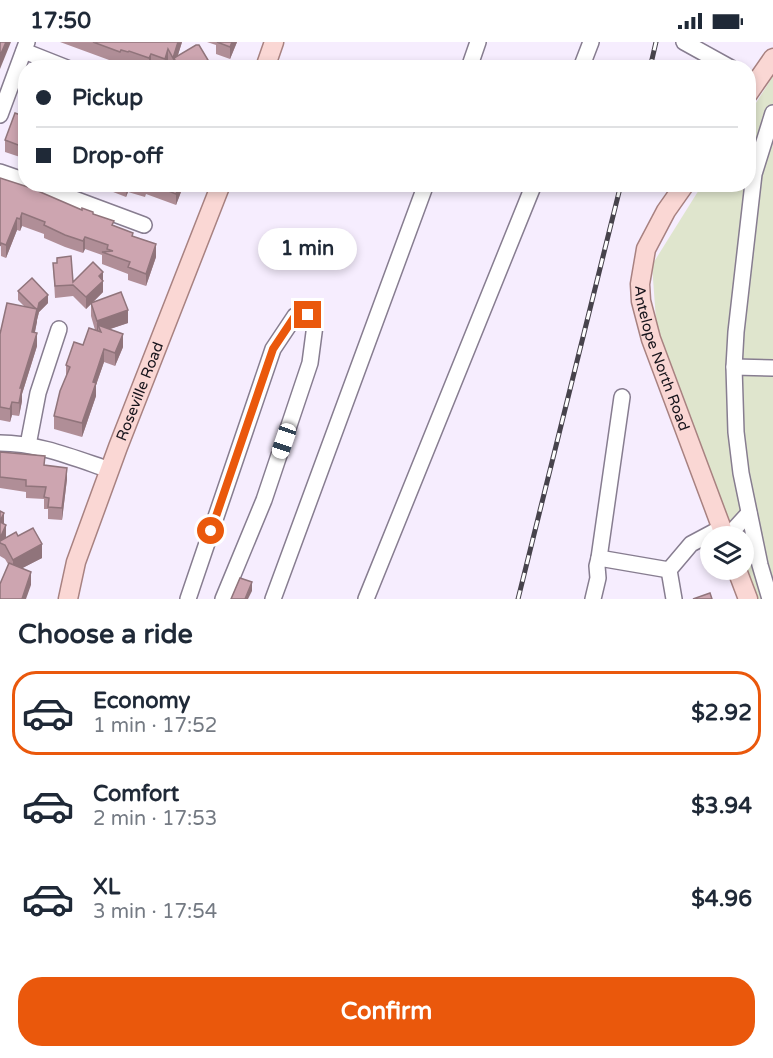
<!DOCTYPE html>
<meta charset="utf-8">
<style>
:root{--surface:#fff;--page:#f2f2f3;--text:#1f2937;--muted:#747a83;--line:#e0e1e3;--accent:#ea580c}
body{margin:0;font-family:"Varela Round",sans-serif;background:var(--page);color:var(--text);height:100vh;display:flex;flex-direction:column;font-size:22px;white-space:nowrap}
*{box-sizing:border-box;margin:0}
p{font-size:20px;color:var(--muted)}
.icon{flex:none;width:33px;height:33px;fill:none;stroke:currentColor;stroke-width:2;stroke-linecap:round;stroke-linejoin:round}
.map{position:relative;height:557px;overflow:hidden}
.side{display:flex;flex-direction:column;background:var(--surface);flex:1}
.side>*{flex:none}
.banner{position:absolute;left:18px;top:18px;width:738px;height:132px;border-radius:24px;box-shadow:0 3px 9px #0003;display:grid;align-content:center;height:132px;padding:0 18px;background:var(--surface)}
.fabs{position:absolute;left:700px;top:484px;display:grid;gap:12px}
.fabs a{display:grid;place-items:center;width:54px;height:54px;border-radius:50%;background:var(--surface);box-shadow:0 3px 9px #0003;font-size:30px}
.end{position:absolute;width:27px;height:27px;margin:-14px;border:8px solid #ea580c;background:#fff;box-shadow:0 0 0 3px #fff}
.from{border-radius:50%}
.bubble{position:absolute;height:42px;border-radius:21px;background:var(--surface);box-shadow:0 3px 9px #0003;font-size:20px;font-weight:800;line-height:42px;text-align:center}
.car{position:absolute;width:18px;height:36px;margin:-18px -9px;border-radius:8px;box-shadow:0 0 4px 2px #0007;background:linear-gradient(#fff 24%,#345 0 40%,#fff 0 76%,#345 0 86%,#fff 0)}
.banner b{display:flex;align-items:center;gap:21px;height:57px;font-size:22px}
.banner b+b{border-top:2px solid var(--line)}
.banner i{width:15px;height:15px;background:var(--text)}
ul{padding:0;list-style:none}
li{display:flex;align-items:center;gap:18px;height:84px;margin:0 12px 9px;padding:0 6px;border:3px solid transparent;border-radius:24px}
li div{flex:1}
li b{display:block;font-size:22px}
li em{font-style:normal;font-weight:800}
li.current{border-color:var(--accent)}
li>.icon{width:54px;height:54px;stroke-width:1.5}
h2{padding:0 18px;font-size:27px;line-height:72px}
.cta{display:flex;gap:12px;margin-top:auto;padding:12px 18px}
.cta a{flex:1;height:69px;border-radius:24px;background:var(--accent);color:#fff;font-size:24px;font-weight:800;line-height:69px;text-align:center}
.status{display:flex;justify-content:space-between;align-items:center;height:42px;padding:0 30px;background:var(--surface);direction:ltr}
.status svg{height:16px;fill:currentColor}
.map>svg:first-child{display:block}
.green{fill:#dfe5cd}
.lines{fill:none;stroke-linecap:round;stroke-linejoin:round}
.minor-casing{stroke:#877d90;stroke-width:18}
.major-casing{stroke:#a88281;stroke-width:21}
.minor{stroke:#fff;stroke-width:15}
.major{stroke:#fad7d4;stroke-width:18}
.rail-casing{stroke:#47434c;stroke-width:5}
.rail{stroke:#fefefe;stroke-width:3;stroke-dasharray:9;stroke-linecap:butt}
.wall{fill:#b08e97}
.shaded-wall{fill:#90747b}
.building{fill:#cda5b0;stroke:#90747b;stroke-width:1.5}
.route{stroke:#ea580c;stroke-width:8}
.labels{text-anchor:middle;stroke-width:5;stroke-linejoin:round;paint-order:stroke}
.street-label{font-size:15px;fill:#18151c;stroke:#fefefe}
</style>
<div class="status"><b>17:50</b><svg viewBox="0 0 49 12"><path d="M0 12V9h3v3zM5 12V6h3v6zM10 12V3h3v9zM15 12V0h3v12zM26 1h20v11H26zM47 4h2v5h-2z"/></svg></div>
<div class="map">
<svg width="773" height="557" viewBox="0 0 773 557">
<rect width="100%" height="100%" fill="#f6edfe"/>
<path class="green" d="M773,34V557H755L744,527V495H732L677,350L656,278L652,223L702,143L748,142L749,72Z"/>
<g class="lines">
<defs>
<g id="minor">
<path d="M684,0L731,26"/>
<path d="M24,9L67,26"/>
<path d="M469,26L478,0"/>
<path d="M581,26L591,0"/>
<path d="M0,73L27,0"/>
<path d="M0,130L26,139"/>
<path d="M34,142L144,183"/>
<path d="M734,325L773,326"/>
<path d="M0,401C38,401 74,416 110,428"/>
<path d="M28,403L38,351L59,287"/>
<path d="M727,495L749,471"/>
<path d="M599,516L622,355"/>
<path d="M188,557L273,307L295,274L307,273L315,283L310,321L264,458L223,557"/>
<path d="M273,557L426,142"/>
<path d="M366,557L534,142"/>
<path d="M593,557L598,536L597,524L599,516L669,528"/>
<path d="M674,557L669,528L691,502L721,486"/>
<path d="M770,557L760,523L741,431L736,390L734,325L736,290L754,132L773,71"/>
</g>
<g id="major">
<path d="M265,26L274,0"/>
<path d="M748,52L773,16"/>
<path id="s1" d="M685,142L666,169L646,207L640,242L641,259L651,297L725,495"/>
<path d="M737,528L748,557"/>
<path id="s2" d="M68,557L76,520L118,405L221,142"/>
</g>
</defs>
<use href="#minor" class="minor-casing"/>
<use href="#major" class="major-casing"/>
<use href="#minor" class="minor"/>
<use href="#major" class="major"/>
<defs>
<g id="rail">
<path d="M650,26L656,0"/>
<path d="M518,557L621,142"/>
</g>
</defs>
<use href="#rail" class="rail-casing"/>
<use href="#rail" class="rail"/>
</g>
<g class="wall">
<path d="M60,0H182L178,13L208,26H172L168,19L166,26H155L151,24L150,26H142L129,21L128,23L121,20L120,22Z"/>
<path d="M207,0H237L230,17L216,12V3Z"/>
<path d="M26,45V63H23V51Z"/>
<path d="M26,75V117L5,110V98Z"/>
<path d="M0,136L93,172L133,194L156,215L146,244L128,238V232L102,222V213L85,207L83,211L65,205L44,196V192L22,184L20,189L17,188L6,216L1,214Z"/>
<path d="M100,142H184L176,163L146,152L145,155L128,150L126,155L108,148V146Z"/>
<path d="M57,216L73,240L103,238V250L93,260L128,281L110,287L123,305L115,324L104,320L96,343V354L82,395L54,387V374L66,335V323L95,288L91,274V262L86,267L73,254L55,256L53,221H57Z"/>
<path d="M18,249L48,261L39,270L37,278L35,290L37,304L22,352V359L19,374L12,373L10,380L0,378V292L24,264L18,258Z"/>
<path d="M0,410L45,423L67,437L62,478L48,477V467H44V457L26,456V450L0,446Z"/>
<path d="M0,469L6,495L18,494L42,516L22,526L31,543L8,522L5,517L0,514Z"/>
</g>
<g class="shaded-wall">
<path d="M6,0H11L0,27V14Z"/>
<path d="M178,0H182L176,19L174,16L173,26V16Z"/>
<path d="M232,0H237L230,17V5Z"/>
<path d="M168,7V19L166,26H165V17Z"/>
<path d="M151,12V24L149,26V16Z"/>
<path d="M208,18V26H195Z"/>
<path d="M127,142H128V150L126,155Z"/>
<path d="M179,142H184L176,163V152Z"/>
<path d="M22,171V184L20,189V177Z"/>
<path d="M17,176V188L6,216V203Z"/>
<path d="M85,195V207L83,211V199Z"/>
<path d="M156,202V215L146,244V232Z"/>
<path d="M103,230V250L86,267V255L99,234Z"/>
<path d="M48,253V261L39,270L37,278V270L39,261Z"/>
<path d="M37,267V280L32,303V290Z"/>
<path d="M128,268V281L101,290L98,283V291L97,292V279Z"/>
<path d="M37,291V304L22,352V359L19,374L20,346Z"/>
<path d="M123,292V305L115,324V311Z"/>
<path d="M104,307V320L96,343V354L82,395V381L93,340Z"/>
<path d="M12,360V373L10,380V367Z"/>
<path d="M67,426V437L62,478V466Z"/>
<path d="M4,471V484L0,492V479Z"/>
<path d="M6,483V496L0,501V496Z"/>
<path d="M42,502V516L13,531V518Z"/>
<path d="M31,530V543L26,557H22Z"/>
<path d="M252,540V549L248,557H245Z"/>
</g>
<g class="building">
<path d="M0,0H6L0,14Z"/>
<path d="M93,0H178L173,16L168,7L165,17L151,12L149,16L129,9L128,10L121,8L120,10Z"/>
<path d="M217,0H232L230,5Z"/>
<path d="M196,3H199L208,18L195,26H179L174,16Z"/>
<path d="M15,71L26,75V106L5,98Z"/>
<path d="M0,136L31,146L82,168V166L93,170V172L114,179L112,183L133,191L132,194L156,202L146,232L128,225L130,220L102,210L113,209L107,207L108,203L85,195L83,199L65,193L44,183L45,180L22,171L20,177L17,176L6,203L1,201L0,204Z"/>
<path d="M151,142H179L176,152Z"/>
<path d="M71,214L73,240L93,220L103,230L99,234L103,239L86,255L73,243L55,244L53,221H57V216Z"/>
<path d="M32,236L48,253L39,261L37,270V267L35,266L18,249Z"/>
<path d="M121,250L128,268L97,279L91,261Z"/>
<path d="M7,261L37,267L32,290L37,291L20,346H22L19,361L12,360L10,367L0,365V292Z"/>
<path d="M98,283L123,292L115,311L104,307L93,340L96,341L82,381L54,374L60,349L70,325L66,323L74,300L83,303L89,286L101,290Z"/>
<path d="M0,410L45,414L44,423L67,426L62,466L48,465L49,456L44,455L46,445L26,444V438L0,435Z"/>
<path d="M0,469L4,471L0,479Z"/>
<path d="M0,480L6,483L0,496Z"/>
<path d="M33,486L42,502L13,518L5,503L0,501V499L16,490L18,494Z"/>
<path d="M9,521L31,530L22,557H0V542Z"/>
<path d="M240,536L252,540L245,557H231Z"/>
<path d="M710,551L712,557H693Z"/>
</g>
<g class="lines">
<path class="route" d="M211,489L273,307L295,274L308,273"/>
</g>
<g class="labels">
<g class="street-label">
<text dy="5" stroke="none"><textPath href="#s1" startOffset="189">Antelope North Road</textPath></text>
<text dy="5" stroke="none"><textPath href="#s2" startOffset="220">Roseville Road</textPath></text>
</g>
</g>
</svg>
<div class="fabs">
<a><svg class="icon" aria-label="layers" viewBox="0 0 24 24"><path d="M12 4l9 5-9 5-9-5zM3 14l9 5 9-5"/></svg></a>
</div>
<i class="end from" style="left:211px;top:489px"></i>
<i class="end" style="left:308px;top:273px"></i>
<div class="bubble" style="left:258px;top:186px;width:99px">1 min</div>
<i class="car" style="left:284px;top:399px;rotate:199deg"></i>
<div class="banner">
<b><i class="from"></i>Pickup</b>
<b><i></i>Drop-off</b>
</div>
</div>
<section class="side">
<h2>Choose a ride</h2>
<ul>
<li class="current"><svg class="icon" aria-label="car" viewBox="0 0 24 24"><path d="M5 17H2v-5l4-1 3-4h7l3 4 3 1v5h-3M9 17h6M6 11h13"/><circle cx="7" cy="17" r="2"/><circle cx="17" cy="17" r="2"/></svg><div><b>Economy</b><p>1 min · 17:52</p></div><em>$2.92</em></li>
<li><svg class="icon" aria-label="car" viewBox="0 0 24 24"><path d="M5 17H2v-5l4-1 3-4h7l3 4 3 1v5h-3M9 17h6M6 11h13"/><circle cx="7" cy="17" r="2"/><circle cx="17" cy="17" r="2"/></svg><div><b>Comfort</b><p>2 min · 17:53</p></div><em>$3.94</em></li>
<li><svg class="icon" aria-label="car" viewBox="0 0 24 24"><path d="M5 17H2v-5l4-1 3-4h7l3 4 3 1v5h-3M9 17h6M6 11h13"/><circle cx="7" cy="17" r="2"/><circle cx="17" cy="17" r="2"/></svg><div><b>XL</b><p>3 min · 17:54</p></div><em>$4.96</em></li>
</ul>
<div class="cta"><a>Confirm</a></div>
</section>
